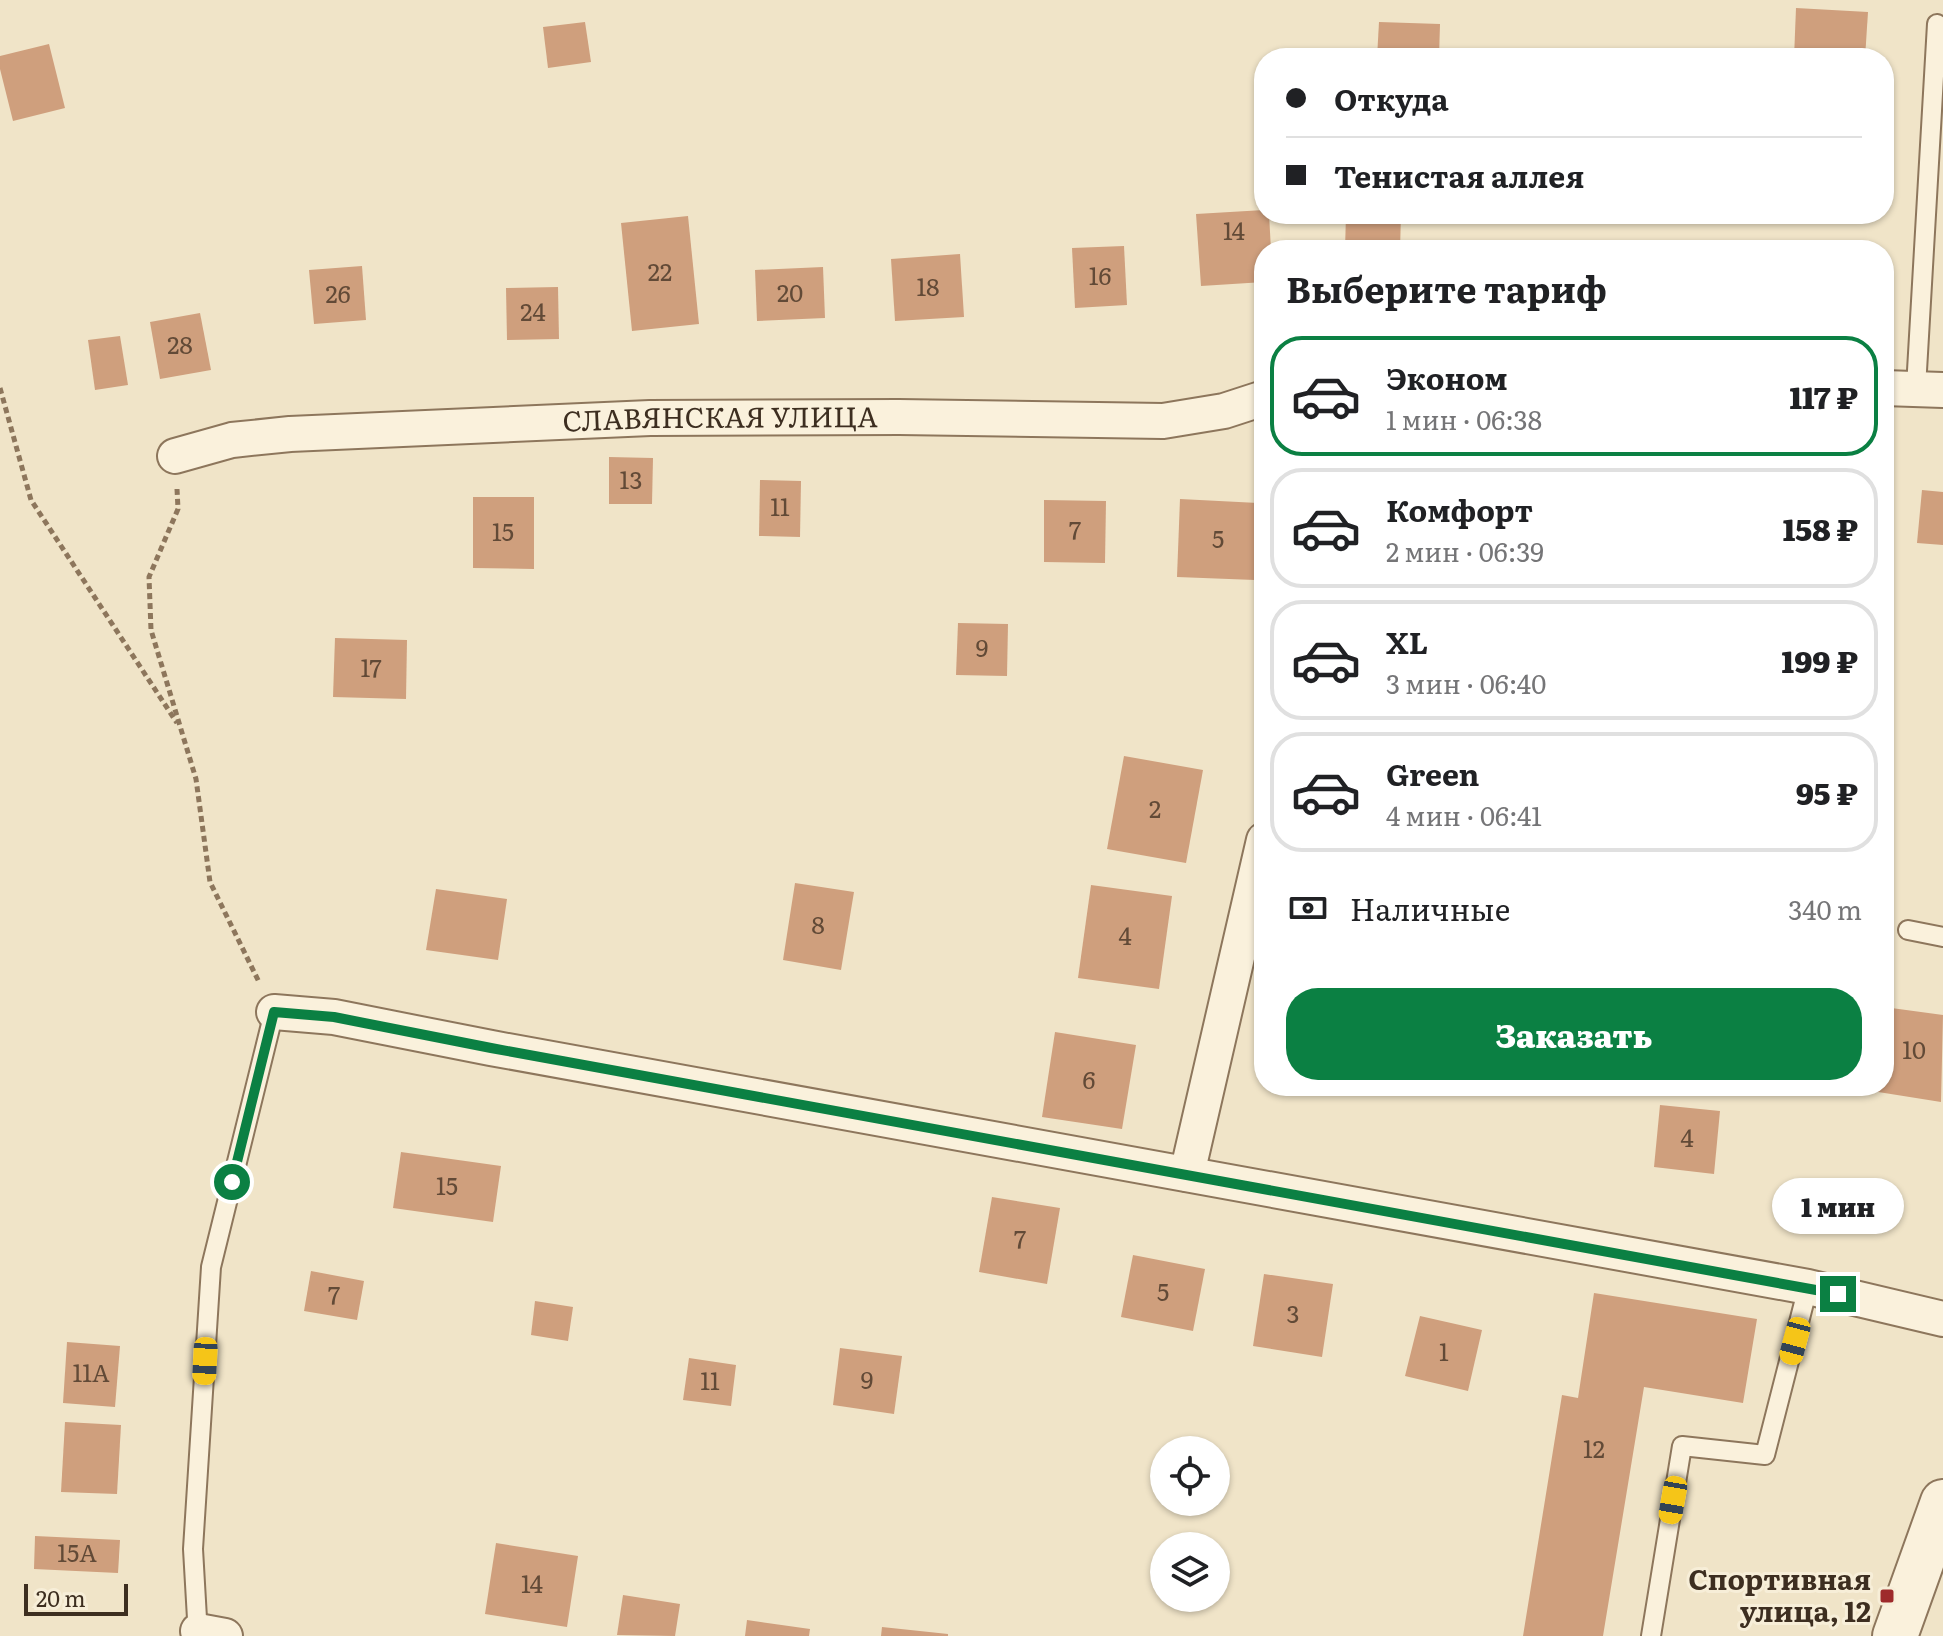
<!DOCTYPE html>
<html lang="ru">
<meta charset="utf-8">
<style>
:root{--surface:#fff;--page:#f6f6f6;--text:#202124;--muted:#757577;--line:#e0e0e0;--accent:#0b8043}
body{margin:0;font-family:Literata,serif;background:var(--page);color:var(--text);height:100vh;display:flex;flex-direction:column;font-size:30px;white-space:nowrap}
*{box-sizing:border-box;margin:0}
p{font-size:26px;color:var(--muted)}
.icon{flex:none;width:44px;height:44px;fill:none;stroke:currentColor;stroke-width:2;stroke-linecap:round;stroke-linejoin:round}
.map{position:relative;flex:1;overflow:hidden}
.details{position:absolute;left:1254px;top:240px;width:640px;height:856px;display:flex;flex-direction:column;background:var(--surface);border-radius:32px;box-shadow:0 2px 6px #0004}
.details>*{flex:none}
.banner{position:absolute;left:1254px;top:48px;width:640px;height:176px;border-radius:32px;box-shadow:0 2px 6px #0004;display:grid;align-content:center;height:176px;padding:0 32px;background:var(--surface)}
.controls{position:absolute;left:1150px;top:1436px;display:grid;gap:16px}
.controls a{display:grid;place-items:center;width:80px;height:80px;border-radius:50%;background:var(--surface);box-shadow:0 2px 6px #0004;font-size:40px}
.scale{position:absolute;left:24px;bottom:20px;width:104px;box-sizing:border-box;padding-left:8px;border:4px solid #3d2e20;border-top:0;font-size:22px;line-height:28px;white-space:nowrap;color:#3d2e20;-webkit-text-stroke:6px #f7eed8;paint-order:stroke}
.end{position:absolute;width:36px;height:36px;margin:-18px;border:10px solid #0b8043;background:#fff;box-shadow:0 0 0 4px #fff}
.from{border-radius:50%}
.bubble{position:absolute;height:56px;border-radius:28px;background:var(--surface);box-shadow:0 2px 6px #0004;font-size:26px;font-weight:800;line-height:56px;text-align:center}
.car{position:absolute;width:24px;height:48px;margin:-24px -12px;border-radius:10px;box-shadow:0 0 6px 2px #0007;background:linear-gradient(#f5c518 24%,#345 0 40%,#f5c518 0 76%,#345 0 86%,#f5c518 0)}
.banner b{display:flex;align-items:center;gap:28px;height:76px;font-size:30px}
.banner b+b{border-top:2px solid var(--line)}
.banner i{width:20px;height:20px;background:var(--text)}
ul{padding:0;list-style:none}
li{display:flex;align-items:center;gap:24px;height:120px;margin:0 16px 12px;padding:0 16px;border:4px solid var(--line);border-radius:32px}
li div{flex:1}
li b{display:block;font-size:30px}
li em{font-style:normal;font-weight:800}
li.selected{border-color:var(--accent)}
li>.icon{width:72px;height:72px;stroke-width:1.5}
h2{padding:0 32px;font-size:36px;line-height:96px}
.pay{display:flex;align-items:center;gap:20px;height:88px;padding:0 32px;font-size:30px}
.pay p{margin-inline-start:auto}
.cta{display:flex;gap:16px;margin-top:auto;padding:16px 32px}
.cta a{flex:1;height:92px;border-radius:32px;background:var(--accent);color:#fff;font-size:32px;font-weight:800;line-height:92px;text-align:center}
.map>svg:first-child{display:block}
.building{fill:#cf9f7d}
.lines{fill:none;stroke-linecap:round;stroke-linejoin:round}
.service-casing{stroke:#8d765c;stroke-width:22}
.minor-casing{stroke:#8d765c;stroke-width:38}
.tertiary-casing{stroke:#8d765c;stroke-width:48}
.path{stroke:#8d765c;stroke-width:5;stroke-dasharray:6 4;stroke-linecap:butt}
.service{stroke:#faf1dc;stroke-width:18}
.minor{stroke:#faf1dc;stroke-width:34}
.tertiary{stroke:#faf1dc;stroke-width:44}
.route{stroke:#0b8043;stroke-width:10}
.poi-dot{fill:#9e2a2b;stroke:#f7eed8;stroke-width:3}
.labels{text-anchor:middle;stroke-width:6;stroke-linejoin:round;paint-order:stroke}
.number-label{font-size:24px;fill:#624a37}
.street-label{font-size:28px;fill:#3d2e20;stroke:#f7eed8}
.poi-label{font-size:28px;font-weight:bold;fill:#3d2e20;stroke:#f7eed8;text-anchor:end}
</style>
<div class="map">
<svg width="1943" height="1636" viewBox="0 0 1943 1636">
<rect width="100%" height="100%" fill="#f0e4c8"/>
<g class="building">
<path d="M1796,8L1868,12L1865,58H1794Z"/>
<path d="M585,22L591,62L548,68L543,27Z"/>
<path d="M1379,22L1440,24L1439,58H1377Z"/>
<path d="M49,44L65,108L13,121L0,69V56Z"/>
<path d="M1264,210V214H1269L1271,250H1264V282L1201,286L1196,214Z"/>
<path d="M1346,214H1401L1400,250H1345Z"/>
<path d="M688,216L699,324L632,331L621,223Z"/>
<path d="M1124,246L1127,305L1075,308L1072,248Z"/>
<path d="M960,254L964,317L895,321L891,259Z"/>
<path d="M362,266L366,320L314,324L309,270Z"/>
<path d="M823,267L825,318L757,321L755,270Z"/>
<path d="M558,287L559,339L507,340L506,288Z"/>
<path d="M200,313L211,370L160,379L150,322Z"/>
<path d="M120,336L128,385L95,390L88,340Z"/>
<path d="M609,457L653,458L652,504H609Z"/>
<path d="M760,480L801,481L800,537L759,536Z"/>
<path d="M1922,490L1943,492V545L1917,543Z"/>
<path d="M473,497H534V569L473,568Z"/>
<path d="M1180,499L1258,503L1255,580L1177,577Z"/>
<path d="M1044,500L1106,501L1105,563L1044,562Z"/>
<path d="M958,623L1008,624L1007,676L956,675Z"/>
<path d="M335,638L407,640L406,699L333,697Z"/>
<path d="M1124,756L1203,770L1186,863L1107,849Z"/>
<path d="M795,883L854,892L841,970L783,960Z"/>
<path d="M1091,885L1172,896L1159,989L1078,978Z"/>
<path d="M436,889L507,899L498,960L426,950Z"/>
<path d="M1884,1007L1943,1015L1941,1102L1872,1091L1873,1086H1884Z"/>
<path d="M1055,1032L1136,1045L1122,1129L1042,1117Z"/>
<path d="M1660,1105L1720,1111L1714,1174L1654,1167Z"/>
<path d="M401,1152L501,1166L493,1222L393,1208Z"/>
<path d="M992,1197L1060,1208L1047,1284L979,1272Z"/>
<path d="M1133,1255L1205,1269L1193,1331L1121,1317Z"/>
<path d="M311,1271L364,1281L357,1320L304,1311Z"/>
<path d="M1264,1274L1333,1284L1322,1357L1253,1346Z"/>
<path d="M1594,1293L1757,1319L1743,1403L1644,1387L1603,1636H1523L1562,1395L1578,1398Z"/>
<path d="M535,1301L573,1307L568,1341L531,1335Z"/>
<path d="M1420,1316L1482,1330L1468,1391L1405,1376Z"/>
<path d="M67,1342L120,1346L115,1407L63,1403Z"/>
<path d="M840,1348L902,1356L894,1414L833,1405Z"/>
<path d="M689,1358L736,1365L731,1406L683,1400Z"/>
<path d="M65,1422L121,1425L117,1494L61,1492Z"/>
<path d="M35,1536L120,1540L118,1573L34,1569Z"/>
<path d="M496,1543L578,1556L567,1627L485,1614Z"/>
<path d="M623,1595L680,1604L675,1636L617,1635Z"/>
<path d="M747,1620L810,1629L809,1636H745Z"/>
<path d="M882,1627L948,1634V1636H881Z"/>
</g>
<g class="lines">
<defs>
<g id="service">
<path d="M1916,388L1937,24"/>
<path d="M1908,930L1943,937"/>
<path d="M1239,945L1264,949"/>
<path d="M198,1636L193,1549L211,1267L274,1012"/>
<path d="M1651,1636L1682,1446L1765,1455L1808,1287"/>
</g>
<g id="minor">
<path d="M1884,388L1943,390"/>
<path id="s1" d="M175,456L232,440L290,434L650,418L899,417L1163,421L1224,411L1264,398"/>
<path d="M274,1012L334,1017L491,1048L1808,1287L1943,1319"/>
<path d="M1187,1174L1264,840"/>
<path d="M198,1631L225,1636"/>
</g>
<path id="tertiary" d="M1895,1636L1943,1502"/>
</defs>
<use href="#service" class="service-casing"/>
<use href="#minor" class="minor-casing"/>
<use href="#tertiary" class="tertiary-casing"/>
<g class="path">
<path d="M0,388L31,500L177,723"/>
<path d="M177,489L178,509L149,577L151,630L196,779L210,882L259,982"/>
</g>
<use href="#service" class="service"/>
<use href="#minor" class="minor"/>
<use href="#tertiary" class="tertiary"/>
</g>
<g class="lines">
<path class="route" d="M232,1182L274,1012L334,1017L491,1048L1838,1294"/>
</g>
<rect class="poi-dot" x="1879" y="1588" width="16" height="16" rx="4"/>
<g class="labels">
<g class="number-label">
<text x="1234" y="240">14</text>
<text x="660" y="281">22</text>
<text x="1100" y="285">16</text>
<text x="928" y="296">18</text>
<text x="790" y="302">20</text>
<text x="338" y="303">26</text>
<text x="533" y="321">24</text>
<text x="180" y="354">28</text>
<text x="631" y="489">13</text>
<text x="780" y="516">11</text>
<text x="1075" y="539">7</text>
<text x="503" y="541">15</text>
<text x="1218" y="548">5</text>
<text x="982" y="657">9</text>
<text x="371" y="677">17</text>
<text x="1155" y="818">2</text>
<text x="818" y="934">8</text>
<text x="1125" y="945">4</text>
<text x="1914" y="1059">10</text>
<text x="1089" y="1089">6</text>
<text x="1687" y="1147">4</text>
<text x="447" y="1195">15</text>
<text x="1020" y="1248">7</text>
<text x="1163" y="1301">5</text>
<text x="334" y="1304">7</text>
<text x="1293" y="1323">3</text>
<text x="1444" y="1361">1</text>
<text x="91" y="1382">11А</text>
<text x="867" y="1389">9</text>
<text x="710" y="1390">11</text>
<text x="1594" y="1458">12</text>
<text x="77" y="1562">15А</text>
<text x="532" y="1593">14</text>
</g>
<g class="street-label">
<text dy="10" stroke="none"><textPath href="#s1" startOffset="548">СЛАВЯНСКАЯ УЛИЦА</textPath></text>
</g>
<g class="poi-label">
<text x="1871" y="1590">Спортивная<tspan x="1871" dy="32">улица, 12</tspan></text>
</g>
</g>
</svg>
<div class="controls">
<a><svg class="icon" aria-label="locate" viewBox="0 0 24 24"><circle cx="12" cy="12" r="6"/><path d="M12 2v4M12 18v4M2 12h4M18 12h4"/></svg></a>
<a><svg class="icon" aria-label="layers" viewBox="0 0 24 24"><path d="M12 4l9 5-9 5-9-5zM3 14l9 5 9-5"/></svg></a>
</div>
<div class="scale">20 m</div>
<i class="end from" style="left:232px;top:1182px"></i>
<i class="end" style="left:1838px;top:1294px"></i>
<div class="bubble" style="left:1772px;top:1178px;width:132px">1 мин</div>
<i class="car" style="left:1795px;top:1341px;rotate:195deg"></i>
<i class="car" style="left:205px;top:1361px;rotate:183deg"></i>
<i class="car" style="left:1673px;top:1500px;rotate:190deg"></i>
<div class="banner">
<b><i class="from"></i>Откуда</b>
<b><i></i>Тенистая аллея</b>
</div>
<section class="details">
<h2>Выберите тариф</h2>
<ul>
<li class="selected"><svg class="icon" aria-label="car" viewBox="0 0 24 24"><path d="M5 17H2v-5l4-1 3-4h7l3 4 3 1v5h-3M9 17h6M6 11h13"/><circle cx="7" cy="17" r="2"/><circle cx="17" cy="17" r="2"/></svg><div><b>Эконом</b><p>1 мин · 06:38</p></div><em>117 ₽</em></li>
<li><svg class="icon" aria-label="car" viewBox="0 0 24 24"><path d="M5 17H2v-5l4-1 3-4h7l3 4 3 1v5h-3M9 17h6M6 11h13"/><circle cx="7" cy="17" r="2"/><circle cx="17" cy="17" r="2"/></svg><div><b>Комфорт</b><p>2 мин · 06:39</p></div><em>158 ₽</em></li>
<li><svg class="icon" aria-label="car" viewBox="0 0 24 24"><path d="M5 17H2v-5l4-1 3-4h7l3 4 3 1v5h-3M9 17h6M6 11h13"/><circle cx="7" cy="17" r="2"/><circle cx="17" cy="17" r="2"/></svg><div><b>XL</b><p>3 мин · 06:40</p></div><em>199 ₽</em></li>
<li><svg class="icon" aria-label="car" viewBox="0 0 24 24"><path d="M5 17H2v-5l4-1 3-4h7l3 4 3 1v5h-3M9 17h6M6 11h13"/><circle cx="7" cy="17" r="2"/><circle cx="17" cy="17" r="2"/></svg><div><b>Green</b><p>4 мин · 06:41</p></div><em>95 ₽</em></li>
</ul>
<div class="pay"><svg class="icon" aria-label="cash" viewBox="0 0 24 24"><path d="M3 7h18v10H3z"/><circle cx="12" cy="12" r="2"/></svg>Наличные<p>340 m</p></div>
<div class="cta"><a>Заказать</a></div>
</section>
</div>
